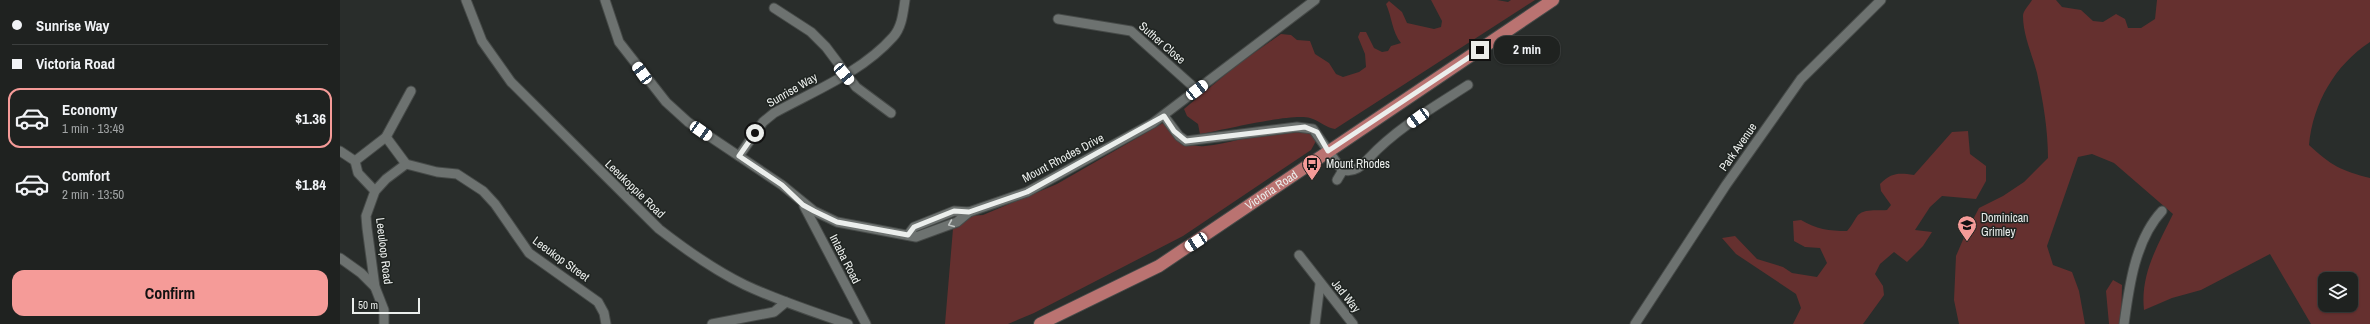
<!DOCTYPE html>
<meta charset="utf-8">
<style>
:root{--surface:#1f2220;--page:#272a29;--text:#f1f3f6;--muted:#a1a4a5;--line:#3c3f3e;--accent:#f59b98}
body{margin:0;font-family:"Archivo Narrow",sans-serif;background:var(--page);color:var(--text);height:100vh;display:flex;flex-direction:column;font-size:15px;white-space:nowrap}
*{box-sizing:border-box;margin:0}
p{font-size:13px;color:var(--muted)}
.icon{flex:none;width:22px;height:22px;fill:none;stroke:currentColor;stroke-width:2;stroke-linecap:round;stroke-linejoin:round}
.map{position:relative;flex:1;overflow:hidden}
.panel{display:flex;flex-direction:column;background:var(--surface);width:340px}
.panel>*{flex:none}
.banner{display:grid;align-content:center;height:88px;padding:0 12px;background:var(--surface)}
.tools{position:absolute;left:1978px;top:272px;display:grid;gap:8px}
.tools a{display:grid;place-items:center;width:40px;height:40px;border-radius:8px;background:var(--surface);box-shadow:0 1px 3px #0004,0 0 0 1px var(--line);font-size:20px}
.scale{position:absolute;left:12px;bottom:10px;width:68px;box-sizing:border-box;padding-left:4px;border:2px solid #ebeeec;border-top:0;font-size:11px;line-height:14px;white-space:nowrap;color:#ebeeec;-webkit-text-stroke:3px #1f2421;paint-order:stroke}
.end{position:absolute;width:18px;height:18px;margin:-9px;border:5px solid #ebeeec;background:#111;box-shadow:0 0 0 2px #111}
.from{border-radius:50%}
.bubble{position:absolute;height:28px;border-radius:12px;background:var(--surface);box-shadow:0 1px 3px #0004,0 0 0 1px var(--line);font-size:13px;font-weight:700;line-height:28px;text-align:center}
.car{position:absolute;width:12px;height:24px;margin:-12px -6px;border-radius:5px;box-shadow:0 0 3px 1px #0007;background:linear-gradient(#fff 24%,#345 0 40%,#fff 0 76%,#345 0 86%,#fff 0)}
.banner b{display:flex;align-items:center;gap:14px;height:38px;font-size:15px}
.banner b+b{border-top:1px solid var(--line)}
.banner i{width:10px;height:10px;background:var(--text)}
ul{padding:0;list-style:none}
li{display:flex;align-items:center;gap:12px;height:60px;margin:0 8px 6px;padding:0 4px;border:2px solid transparent;border-radius:12px}
li div{flex:1}
li b{display:block;font-size:15px}
li em{font-style:normal;font-weight:700}
li.on{border-color:var(--accent)}
li>.icon{width:36px;height:36px;stroke-width:1.5}
.action{display:flex;gap:8px;margin-top:auto;padding:8px 12px}
.action a{flex:1;height:46px;border-radius:12px;background:var(--accent);color:#111;font-size:16px;font-weight:700;line-height:46px;text-align:center}
main{display:flex;flex:1;min-height:0}
.map>svg:first-child{display:block}
.green{fill:#65302f;fill-rule:evenodd}
.lines{fill:none;stroke-linecap:round;stroke-linejoin:round}
.street-casing{stroke:#464a48;stroke-width:11}
.primary-casing{stroke:#464a48;stroke-width:14}
.street{stroke:#6d7270;stroke-width:9}
.primary{stroke:#ba7371;stroke-width:12}
.oneway{stroke:#bfc3c1}
.route{stroke:#ebeeec;stroke-width:5}
.labels{text-anchor:middle;stroke-width:3;stroke-linejoin:round;paint-order:stroke}
.street-label{font-size:12px;fill:#ebeeec;stroke:#1f2421}
.poi-label{font-size:12px;fill:#ebeeec;stroke:#1f2421;text-anchor:start}
</style>
<main>
<section class="panel">
<div class="banner">
<b><i class="from"></i>Sunrise Way</b>
<b><i></i>Victoria Road</b>
</div>
<ul>
<li class="on"><svg class="icon" aria-label="car" viewBox="0 0 24 24"><path d="M5 17H2v-5l4-1 3-4h7l3 4 3 1v5h-3M9 17h6M6 11h13"/><circle cx="7" cy="17" r="2"/><circle cx="17" cy="17" r="2"/></svg><div><b>Economy</b><p>1 min · 13:49</p></div><em>$1.36</em></li>
<li><svg class="icon" aria-label="car" viewBox="0 0 24 24"><path d="M5 17H2v-5l4-1 3-4h7l3 4 3 1v5h-3M9 17h6M6 11h13"/><circle cx="7" cy="17" r="2"/><circle cx="17" cy="17" r="2"/></svg><div><b>Comfort</b><p>2 min · 13:50</p></div><em>$1.84</em></li>
</ul>
<div class="action"><a>Confirm</a></div>
</section>
<div class="map">
<svg width="2030" height="324" viewBox="0 0 2030 324">
<rect width="100%" height="100%" fill="#292d2b"/>
<g class="green">
<path d="M1091,0H1157L1168,2L1171,0H1195L995,129C986,128 980,121 970,118C951,113 883,130 860,134L858,124L847,116L844,109L897,65L941,34L951,35L957,40L970,41L975,54L989,63L996,74L1003,77L1019,72L1026,67L1025,54L1018,37L1020,32H1026L1034,48L1042,52L1048,51L1051,46L1061,43C1052,32 1052,17 1046,4L1049,1L1062,12L1067,23L1094,29L1101,27L1102,21Z"/>
<path d="M1692,0H1716L1722,7L1741,10L1753,21L1763,22L1776,14L1785,19L1788,28H1801L1815,19L1817,0H2030V42C1995,65 1973,103 1969,145C1990,165 2002,171 2030,178V324H1971L1930,254L1861,290L1832,298L1804,310C1800,274 1818,245 1833,214L1774,163L1752,154L1738,157L1707,246L1713,265L1732,272L1739,291L1745,324H1619L1614,300L1616,256L1625,235L1639,208L1663,196L1684,182L1708,158C1708,129 1703,101 1697,73C1692,54 1683,35 1683,16C1683,11 1689,5 1692,0ZM1985,279H2011V305H1985Z"/>
<path d="M823,123L840,143C848,144 857,147 865,146C900,142 934,127 970,131L976,141L971,150L843,236L694,313L668,324H605L614,217L643,215L717,184Z"/>
<path d="M1628,131L1630,154L1646,166V181L1636,199L1602,196L1590,207L1575,230L1592,232L1583,246L1567,262L1554,252L1540,264L1535,274L1543,286L1544,295L1523,324H1453L1461,308L1456,294L1396,254L1382,238L1395,236L1417,259L1443,267L1452,273L1477,277L1487,263L1480,248L1465,247L1454,241L1453,221L1461,220C1476,229 1489,231 1507,231C1512,226 1514,220 1518,215C1525,208 1539,211 1547,210L1551,205L1541,191L1540,184C1552,172 1559,173 1574,175L1612,132Z"/>
<path d="M1773,280L1782,285L1781,324H1769L1766,291Z"/>
</g>
<g class="lines">
<defs>
<g id="street">
<path d="M126,0L142,41L171,82L319,229C346,250 374,270 405,285C439,301 474,312 508,324"/>
<path d="M265,0L279,42L326,102L348,122L442,185L474,211L497,222L576,237L617,222L629,212L687,192L813,123L975,0"/>
<path d="M434,8L471,32L486,47L516,87L551,113"/>
<path d="M718,19L791,31L857,90"/>
<path d="M824,116L839,136L846,141L957,127L973,129L999,166L1003,170C1014,173 1022,166 1029,158C1057,128 1094,107 1128,85"/>
<path d="M46,137L66,164L97,172L117,174L143,191L155,204L189,253L258,302L264,313L266,324"/>
<path d="M0,151L15,161"/>
<path d="M399,156L423,122L434,113C474,91 522,72 553,37C562,27 563,13 565,0"/>
<path d="M997,180L1003,170"/>
<path d="M35,191L46,179L66,164"/>
<path d="M464,206L526,324"/>
<path d="M568,235L574,227L614,211L629,212"/>
<path d="M959,255L1013,324"/>
<path d="M0,258L21,273L35,287"/>
<path d="M44,324V310L35,287L27,228L26,216L35,191L18,173L15,161L46,137L71,91"/>
<path d="M372,324L434,312L446,302"/>
<path d="M975,324L980,284"/>
<path d="M1295,324L1386,185L1461,79L1541,0"/>
<path d="M1784,324C1789,287 1795,240 1822,211"/>
</g>
<g id="primary">
<path id="s1" d="M700,324L819,266L1213,0"/>
</g>
</defs>
<use href="#street" class="street-casing"/>
<use href="#primary" class="primary-casing"/>
<use href="#street" class="street"/>
<use href="#primary" class="primary"/>
</g>
<defs><path id="oneway-chevron" d="M-2-3.5L2.5 0L-2 3.5" fill="none" stroke-width="1.6" stroke-linecap="round" stroke-linejoin="round"/></defs>
<use class="oneway" href="#oneway-chevron" transform="translate(611 224) rotate(157)"/>
<g class="lines">
<path class="route" d="M415,133L399,156L442,185L463,205L474,211L497,222L568,235L574,227L614,211L629,212L687,192L824,116L834,131L846,141L965,127L977,132L988,151L1140,50"/>
</g>
<defs>
<symbol id="bus-pin" viewBox="-11 -11 22 30"><path d="M0 17L-7.5 6A9.5 9.5 0 1 1 7.5 6Z" fill="#f59b98" stroke="#1f2421"/><path d="M-5-6H5V4H4V6H2V4H-2V6H-4V4H-5ZM-3.5-4V0h7V-4ZM-3.5 1.2v1.5H-2V1.2ZM2 1.2v1.5H3.5V1.2Z" fill="#111"/></symbol>
<symbol id="school-pin" viewBox="-11 -11 22 30"><path d="M0 17L-7.5 6A9.5 9.5 0 1 1 7.5 6Z" fill="#f59b98" stroke="#1f2421"/><path d="M0-5L7-2L0 1L-7-2ZM-4 1L0 2.5L4 1V4Q0 6-4 4Z" fill="#111"/></symbol>
</defs>
<g fill-rule="evenodd">
<use href="#bus-pin" x="961" y="153" width="22" height="30"/>
<use href="#school-pin" x="1616" y="214" width="22" height="30"/>
</g>
<g class="labels">
<g class="street-label">
<text transform="translate(822 43) rotate(41)" y="4">Suther Close</text>
<text transform="translate(452 90) rotate(-30)" y="4">Sunrise Way</text>
<text transform="translate(1398 147) rotate(-55)" y="4">Park Avenue</text>
<text transform="translate(723 158) rotate(-28)" y="4">Mount Rhodes Drive</text>
<text transform="translate(295 189) rotate(44)" y="4">Leeukoppie Road</text>
<text dy="4" stroke="none"><textPath href="#s1" startOffset="268">Victoria Road</textPath></text>
<text transform="translate(44 251) rotate(83)" y="4">Leeuloop Road</text>
<text transform="translate(221 259) rotate(36)" y="4">Leeukop Street</text>
<text transform="translate(505 259) rotate(63)" y="4">Intaba Road</text>
<text transform="translate(1006 296) rotate(51)" y="4">Jad Way</text>
</g>
<g class="poi-label">
<text x="986" y="168">Mount Rhodes</text>
<text x="1641" y="222">Dominican<tspan x="1641" dy="14">Grimley</tspan></text>
</g>
</g>
</svg>
<div class="tools">
<a><svg class="icon" aria-label="layers" viewBox="0 0 24 24"><path d="M12 4l9 5-9 5-9-5zM3 14l9 5 9-5"/></svg></a>
</div>
<div class="scale">50 m</div>
<i class="end from" style="left:415px;top:133px"></i>
<i class="end" style="left:1140px;top:50px"></i>
<div class="bubble" style="left:1154px;top:36px;width:66px">2 min</div>
<i class="car" style="left:302px;top:73px;rotate:324deg"></i>
<i class="car" style="left:504px;top:74px;rotate:140deg"></i>
<i class="car" style="left:857px;top:90px;rotate:52deg"></i>
<i class="car" style="left:1078px;top:118px;rotate:234deg"></i>
<i class="car" style="left:361px;top:131px;rotate:124deg"></i>
<i class="car" style="left:856px;top:242px;rotate:237deg"></i>
</div>
</main>
